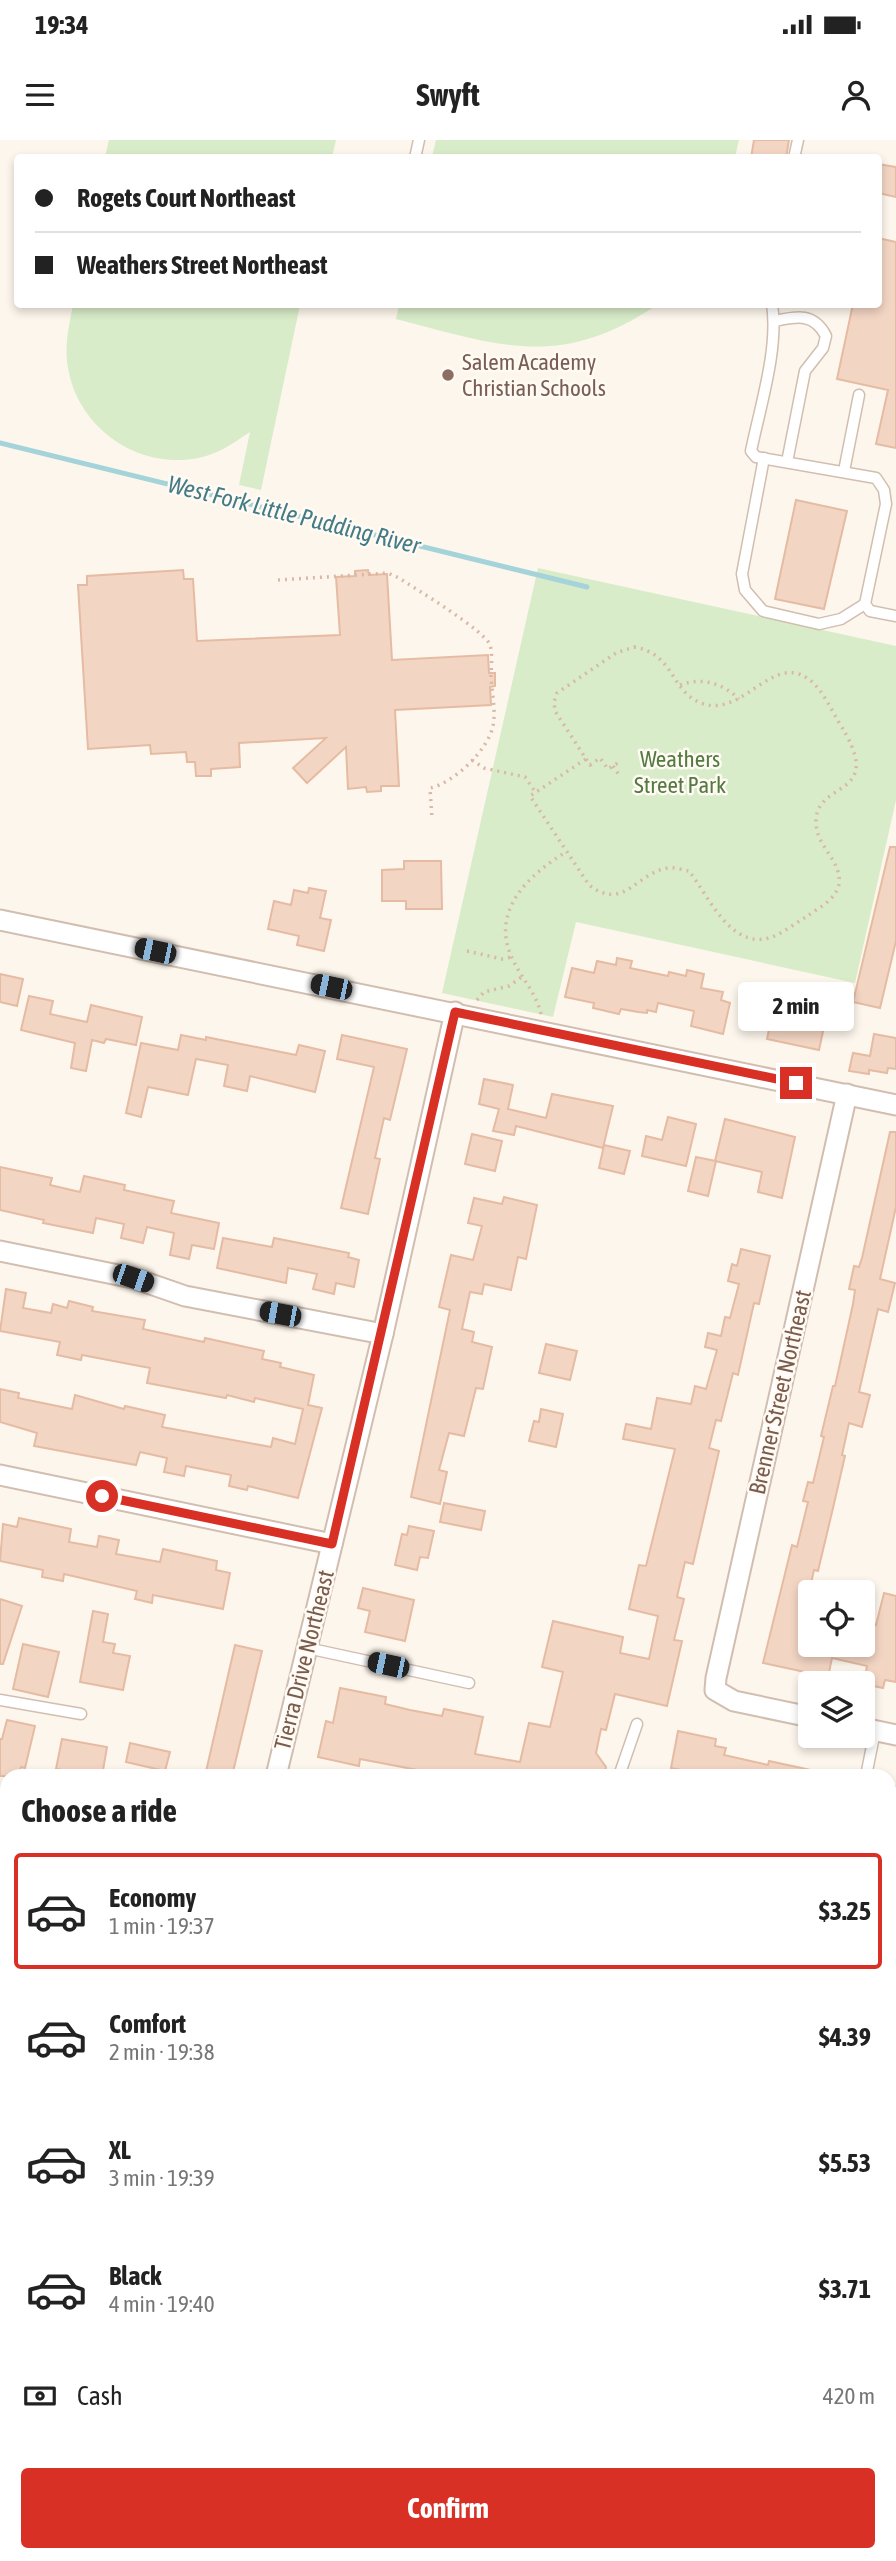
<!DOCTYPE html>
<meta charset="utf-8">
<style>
:root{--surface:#fff;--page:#f6f6f6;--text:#222;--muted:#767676;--line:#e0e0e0;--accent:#d93025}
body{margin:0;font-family:"Asap Condensed",sans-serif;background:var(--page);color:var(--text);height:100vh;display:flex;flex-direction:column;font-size:26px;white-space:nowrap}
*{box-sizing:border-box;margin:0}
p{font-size:23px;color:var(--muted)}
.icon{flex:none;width:38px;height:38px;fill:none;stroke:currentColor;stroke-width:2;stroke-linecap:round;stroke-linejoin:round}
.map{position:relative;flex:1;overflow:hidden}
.details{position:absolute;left:0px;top:1629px;width:896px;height:793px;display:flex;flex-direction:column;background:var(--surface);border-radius:21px 21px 0 0;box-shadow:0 4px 10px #0003}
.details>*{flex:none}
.hud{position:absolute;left:14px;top:14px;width:868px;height:154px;border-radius:7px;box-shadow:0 4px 10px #0003;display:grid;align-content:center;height:154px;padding:0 21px;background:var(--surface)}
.controls{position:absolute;left:798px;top:1440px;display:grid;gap:14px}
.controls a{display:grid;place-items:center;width:77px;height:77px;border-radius:7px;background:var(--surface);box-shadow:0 4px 10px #0003;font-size:35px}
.end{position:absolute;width:32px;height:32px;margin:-16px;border:9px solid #d93025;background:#fff;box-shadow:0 0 0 4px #fff}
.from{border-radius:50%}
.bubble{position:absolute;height:49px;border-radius:7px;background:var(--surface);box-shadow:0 4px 10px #0003;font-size:23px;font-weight:700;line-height:49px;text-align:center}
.car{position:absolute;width:21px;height:42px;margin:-21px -10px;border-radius:9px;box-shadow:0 0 5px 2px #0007;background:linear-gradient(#222 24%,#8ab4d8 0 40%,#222 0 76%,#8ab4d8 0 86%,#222 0)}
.hud b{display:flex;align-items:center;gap:24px;height:66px;font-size:26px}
.hud b+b{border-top:2px solid var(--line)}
.hud i{width:18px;height:18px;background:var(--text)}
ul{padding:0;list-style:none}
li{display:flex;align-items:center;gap:21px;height:116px;margin:0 14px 10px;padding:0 7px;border:4px solid transparent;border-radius:7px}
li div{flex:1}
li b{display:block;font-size:26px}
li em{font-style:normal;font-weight:700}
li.active{border-color:var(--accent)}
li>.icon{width:63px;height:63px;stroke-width:1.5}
h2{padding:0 21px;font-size:32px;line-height:84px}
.pay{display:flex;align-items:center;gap:18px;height:77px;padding:0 21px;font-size:26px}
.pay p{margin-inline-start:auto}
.primary-button{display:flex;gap:14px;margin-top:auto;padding:14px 21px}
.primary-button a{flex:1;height:80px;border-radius:7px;background:var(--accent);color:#fff;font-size:28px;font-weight:700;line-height:80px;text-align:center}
.status{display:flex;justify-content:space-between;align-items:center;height:49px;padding:0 35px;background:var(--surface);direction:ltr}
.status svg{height:19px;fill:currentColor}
header{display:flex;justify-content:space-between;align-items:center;height:91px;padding:0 21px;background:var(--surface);font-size:32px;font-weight:700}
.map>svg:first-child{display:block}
.green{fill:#d8ecc9}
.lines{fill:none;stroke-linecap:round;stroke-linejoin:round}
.stream{stroke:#a5d3da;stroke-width:5}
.building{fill:#f3d5c3;stroke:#e6bba3;stroke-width:2}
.service-casing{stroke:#d1beb0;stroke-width:13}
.minor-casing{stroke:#d1beb0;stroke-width:23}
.secondary-casing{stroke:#d6c0b0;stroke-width:30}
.path{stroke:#d9b8a5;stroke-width:3.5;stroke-dasharray:2 5;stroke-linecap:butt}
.service{stroke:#fff;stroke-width:10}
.minor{stroke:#fff;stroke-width:19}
.secondary{stroke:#fff;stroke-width:26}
.route{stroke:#d93025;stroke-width:9}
.education-dot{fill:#8d6e63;stroke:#fffaf3;stroke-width:2.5}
.labels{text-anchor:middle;stroke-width:5;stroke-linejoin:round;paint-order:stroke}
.education-label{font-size:23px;fill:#785e54;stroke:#fffaf3;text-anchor:start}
.park-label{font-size:23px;fill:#537a41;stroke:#fffaf3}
.street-label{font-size:23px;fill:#7a5c4d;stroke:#fffaf3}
.water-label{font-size:24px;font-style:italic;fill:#437c86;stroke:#fffaf3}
</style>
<div class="status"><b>19:34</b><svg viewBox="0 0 49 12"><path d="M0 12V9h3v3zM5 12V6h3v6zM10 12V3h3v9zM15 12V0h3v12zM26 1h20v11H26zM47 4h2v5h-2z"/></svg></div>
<header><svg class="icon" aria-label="menu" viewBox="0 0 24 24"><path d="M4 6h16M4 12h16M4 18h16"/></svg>Swyft<svg class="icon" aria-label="person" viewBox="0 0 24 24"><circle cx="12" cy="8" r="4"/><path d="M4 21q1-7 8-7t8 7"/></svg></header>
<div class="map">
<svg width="896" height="2421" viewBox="0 0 896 2421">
<rect width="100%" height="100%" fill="#fdf6ec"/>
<g class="green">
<path d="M109,0H336L332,17H105Z"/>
<path d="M436,0H739L735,17H432Z"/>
<path d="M73,165H300L261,350L239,345L250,292C233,303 219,314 198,318C138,330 78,288 68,228C64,206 69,186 73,165Z"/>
<path d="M399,165V164L657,165C560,230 500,206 396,179Z"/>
<path d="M538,428L896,506V660L855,843L576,782L553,877L442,853Z"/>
<path d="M0,2214L7,2216V2367L4,2381L0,2380Z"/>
</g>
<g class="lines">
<g class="stream">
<path d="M0,303L587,447"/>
<path d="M794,2421L795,2415"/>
</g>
</g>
<g class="building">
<path d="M754,0H789L786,18H751Z"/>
<path d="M878,24L896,27V57L878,53Z"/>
<path d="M878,98L896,102V308L876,304L888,250L837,239L853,164H878Z"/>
<path d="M796,360L847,371L824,469L775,459Z"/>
<path d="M183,430L184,439H193L197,501L340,495L336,437L355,436V431L368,430L369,435L387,434L392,520L488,515L489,533H495V546L490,547L491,565L395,570L399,646H381V651L367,652L366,647L348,649L346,607L307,643L293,628L326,598L239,603L240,627L211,629V636H196L195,622H187L186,612L151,614L150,605L88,609L78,445H87V436Z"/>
<path d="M890,707H896V801L880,868L853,862Z"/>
<path d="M404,721H441L442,769H406V761H382V730L404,729Z"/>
<path d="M309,748L326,751L320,778L331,780L324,811L297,805L299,796L268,789L274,761L291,765L294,750L308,753Z"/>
<path d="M617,818L632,821L630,828L668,836L669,832L686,836L687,830L704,834L701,848L723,852L721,860L730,863L723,894L691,886L694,871L658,863L656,872L647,870V873L638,872L621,869L619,874L593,868L594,863L565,857L572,828L594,833L597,821L616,825Z"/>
<path d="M0,834L23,839L17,866L0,862Z"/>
<path d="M29,856L53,861L50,874L87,882L91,865L142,877L136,905L106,899L104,903L92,900L86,931L71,928L75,903L21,890Z"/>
<path d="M773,871L825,882L819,910L767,899Z"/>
<path d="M874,894L896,898V929L888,928L887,933L869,930V934L849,931L853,913L870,916Z"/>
<path d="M181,895L206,900V897L296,915L299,905L325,911L315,952L250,936L247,951L224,946L228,925L196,919L188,955L148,947L141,977L126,973L141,903L178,910Z"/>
<path d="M342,895L407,909L390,980L384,978L375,1018L380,1019L368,1074L341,1068L374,927L337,919Z"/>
<path d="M484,939L513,945L508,969L546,978L552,954L613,966L603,1008L516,986L514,995L493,991L499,969L479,964Z"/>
<path d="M668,977L696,984L686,1026L642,1016L646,996L662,1000Z"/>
<path d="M725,979L795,997L782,1058L758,1052L762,1032L715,1021Z"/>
<path d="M890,992H896V1067L880,1139L895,1143L888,1172L878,1169L859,1252L870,1255L862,1287L849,1283L842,1315L845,1316L833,1368L818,1431L814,1430L805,1470L810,1471V1480L804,1505H863V1482L876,1485L884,1453L896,1456V1542L885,1540L883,1548L864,1544L867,1526L832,1518L828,1537L763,1523L792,1405L797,1407L808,1362L803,1361L808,1342L813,1343L824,1297L821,1296L833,1246H835L853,1164L855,1150L849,1149L854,1126L859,1127L862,1118Z"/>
<path d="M472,994L502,1001L495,1031L465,1024Z"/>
<path d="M604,1005L630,1011L624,1034L599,1028Z"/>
<path d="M696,1017L716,1021L708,1056L688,1051Z"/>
<path d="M0,1027L52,1038L50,1045L80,1052L84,1036L125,1045L124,1050L174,1061L171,1073L219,1083L214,1109L192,1105L189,1119L170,1115L174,1093L147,1087L143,1103L121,1098L124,1084L96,1078L93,1093L43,1083L44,1080L0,1070Z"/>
<path d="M504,1057L537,1065L526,1119L518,1117L511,1150L484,1144L482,1154L470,1152L462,1189L474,1192L472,1202L492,1207L483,1249L476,1248L464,1296L449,1293L439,1330L447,1332L440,1364L411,1357L450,1170L439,1167L451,1115L473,1120L482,1086L468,1083L474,1058L502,1064Z"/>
<path d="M223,1098L272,1107L274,1098L349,1113L348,1117L359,1120L354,1147L336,1143L334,1154L313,1149L317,1134L288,1128L286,1143L217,1128Z"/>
<path d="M741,1109L770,1116L759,1164L754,1163L738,1235L733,1233L721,1281L716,1280L709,1308L719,1311L693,1424L685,1422L677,1457L684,1459L674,1500L682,1501L667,1566L615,1554L606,1590L601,1589L596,1613L606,1627L604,1636H449L360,1619L359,1626L318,1617L326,1581L333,1583L340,1548L386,1557L385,1564L410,1570L442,1576L444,1569L483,1577L475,1614L520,1622L529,1583L550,1587L563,1532L542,1527L553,1481L623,1497L620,1513L649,1519L658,1476L629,1469L639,1425L646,1426L675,1309L623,1299L626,1284L651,1289L657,1258L691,1264L695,1246L706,1249L717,1210L705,1207L708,1193L721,1196L725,1177L730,1178L739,1144L728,1141L732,1124L737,1126Z"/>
<path d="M6,1149L26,1153L23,1168L51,1173L53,1164L67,1168L69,1161L93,1167L92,1171L145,1180L143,1189L204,1202L205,1198L264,1211L262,1219L281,1223L280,1227L314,1235L308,1265L322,1268L298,1358L248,1346L247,1350L229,1346L231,1335L186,1326L184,1336L164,1332L167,1318L140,1312L136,1325L34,1306L37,1293L0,1282V1249L19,1253L18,1258L72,1269L75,1255L124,1269L125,1266L165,1275L162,1287L271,1307L273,1298L295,1304L303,1269L255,1258L254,1262L227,1255L226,1258L147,1243L150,1228L82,1215L81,1220L57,1215L60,1202L0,1191Z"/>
<path d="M546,1204L577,1211L570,1240L539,1233Z"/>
<path d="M541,1269L563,1274L556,1307L529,1301L534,1281L539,1282Z"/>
<path d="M444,1363L485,1371L481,1390L440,1382Z"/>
<path d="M19,1378L71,1389L69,1402L97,1407L99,1396L119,1400L116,1414L160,1422L163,1409L217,1421L216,1430L230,1433L223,1469L153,1455L152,1463L135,1459L137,1451L64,1434L63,1441L42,1437L43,1430L0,1421L3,1384L17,1387Z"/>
<path d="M409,1386L434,1391L428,1418L420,1417L417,1430L395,1425L402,1394L407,1395Z"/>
<path d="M363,1448L414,1460L405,1501L365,1492L370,1471L358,1468Z"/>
<path d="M0,1459L22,1466L3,1524H0Z"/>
<path d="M93,1471L108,1474L103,1502L115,1504L113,1513L130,1516L123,1550L80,1542Z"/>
<path d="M23,1504L59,1512L48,1557L13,1549Z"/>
<path d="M235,1505L262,1511L232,1636H205Z"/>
<path d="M7,1580L35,1586L25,1628L21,1627L19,1636H0V1599H2Z"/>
<path d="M678,1591L716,1599L715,1606L726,1608L724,1615L768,1625L769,1621L811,1630V1636H711L671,1628Z"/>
<path d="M62,1599L107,1607L102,1636L56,1629Z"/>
<path d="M130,1603L170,1612L165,1631L126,1622Z"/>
</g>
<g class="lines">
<defs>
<g id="service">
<path d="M415,18L419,0"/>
<path d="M794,18L798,0"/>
<path d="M772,164C779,208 760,267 751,311L756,317L876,338L884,350L886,364L865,464L870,471L896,476"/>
<path d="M775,181C798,176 814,173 826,196L823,208L805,231L787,322"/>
<path d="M764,318L742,434L745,450L763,471L819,484L841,479L865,464"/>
<path d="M844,331L859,255"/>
<path d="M307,1508L469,1543"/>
<path d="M0,1560L81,1574"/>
<path d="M619,1636L637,1584"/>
<path d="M866,1636L875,1591"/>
<path d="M889,1651L896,1652"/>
<path d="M889,1917L896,1919"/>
<path d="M889,2019L896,2021"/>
<path d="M889,2063H896"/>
<path d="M889,2184L896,2186"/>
<path d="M889,2377L896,2379"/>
<path d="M152,2421L168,2415"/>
<path d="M322,2421L323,2415"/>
<path d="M817,2421L818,2415"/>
</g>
<g id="minor">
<path d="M0,780L896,965"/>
<path d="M0,1111L133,1138L185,1156L383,1194"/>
<path d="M0,1335L332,1404"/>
<path d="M810,1577L734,1561L715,1550L716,1538L847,954"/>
<path d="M863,1588L896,1595"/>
<path d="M276,1636L383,1194L455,872"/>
<path d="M0,1718L7,1719"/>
<path d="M889,2281L896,2251"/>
</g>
<g id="secondary">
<path d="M0,2130L7,2131"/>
<path d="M889,2311L896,2312"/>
</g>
</defs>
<use href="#service" class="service-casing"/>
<use href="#minor" class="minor-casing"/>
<use href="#secondary" class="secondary-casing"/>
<g class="path">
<path d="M278,440L388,433L399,438C416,449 484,490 490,505C493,514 491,528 491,537C492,553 496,571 493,586C488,610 454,643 430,648L432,679"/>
<path d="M634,507C675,514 670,551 701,563C742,579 771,514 807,538C821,547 830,567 838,581C889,660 817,638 816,681C815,706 842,720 839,744C836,760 818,768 806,777C794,784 782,794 769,798C730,809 708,755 689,731C683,730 675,727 668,728C637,732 624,772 589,745L530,656L586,619L555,571L554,562L557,553L616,513Z"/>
<path d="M680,545C702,537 722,543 739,559"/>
<path d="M586,619L590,625L600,618L608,629L621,621"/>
<path d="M472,620L484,628L525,637L536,653"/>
<path d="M613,626L619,635"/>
<path d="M467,811L502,819L511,817"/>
<path d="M477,860L484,852L509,846L523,836"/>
<path d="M541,874C536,852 520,837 511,816C491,769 530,734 566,712"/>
</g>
<use href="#service" class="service"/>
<use href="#minor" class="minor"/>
<use href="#secondary" class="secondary"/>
</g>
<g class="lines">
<path class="route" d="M102,1356L332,1404L455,872L796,943"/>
</g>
<circle class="education-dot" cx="448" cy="235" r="7"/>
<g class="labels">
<g class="education-label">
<text x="462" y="230">Salem Academy<tspan x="462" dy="26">Christian Schools</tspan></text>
</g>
<g class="park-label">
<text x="680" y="627">Weathers<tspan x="680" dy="26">Street Park</tspan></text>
</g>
<g class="street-label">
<text transform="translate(780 1252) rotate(-77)" y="8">Brenner Street Northeast</text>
<text transform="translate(304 1520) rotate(-76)" y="8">Tierra Drive Northeast</text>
</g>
<g class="water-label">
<text transform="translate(294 375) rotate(14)" y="8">West Fork Little Pudding River</text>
</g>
</g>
</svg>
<div class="controls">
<a><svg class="icon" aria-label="locate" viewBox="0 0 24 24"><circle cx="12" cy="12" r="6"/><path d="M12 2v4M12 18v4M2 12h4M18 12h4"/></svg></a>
<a><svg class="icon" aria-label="layers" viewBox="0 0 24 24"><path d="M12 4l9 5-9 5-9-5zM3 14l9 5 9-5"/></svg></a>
</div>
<i class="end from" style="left:102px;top:1356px"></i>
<i class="end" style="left:796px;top:943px"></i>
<div class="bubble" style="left:738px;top:842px;width:116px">2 min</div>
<i class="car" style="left:155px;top:811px;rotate:282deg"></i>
<i class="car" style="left:331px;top:847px;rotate:282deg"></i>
<i class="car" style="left:133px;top:1138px;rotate:109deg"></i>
<i class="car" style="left:280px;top:1174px;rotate:281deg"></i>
<i class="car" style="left:388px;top:1525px;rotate:282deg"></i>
<div class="hud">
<b><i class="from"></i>Rogets Court Northeast</b>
<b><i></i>Weathers Street Northeast</b>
</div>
<section class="details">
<h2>Choose a ride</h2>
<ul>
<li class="active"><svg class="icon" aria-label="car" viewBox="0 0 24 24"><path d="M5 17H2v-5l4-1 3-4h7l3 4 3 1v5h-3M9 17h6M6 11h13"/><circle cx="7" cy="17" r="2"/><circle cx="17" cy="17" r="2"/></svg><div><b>Economy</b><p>1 min · 19:37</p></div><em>$3.25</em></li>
<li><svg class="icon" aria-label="car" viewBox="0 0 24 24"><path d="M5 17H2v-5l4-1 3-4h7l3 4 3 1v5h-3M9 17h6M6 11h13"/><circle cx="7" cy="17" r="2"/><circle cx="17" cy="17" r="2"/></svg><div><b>Comfort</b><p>2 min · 19:38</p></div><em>$4.39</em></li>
<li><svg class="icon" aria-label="car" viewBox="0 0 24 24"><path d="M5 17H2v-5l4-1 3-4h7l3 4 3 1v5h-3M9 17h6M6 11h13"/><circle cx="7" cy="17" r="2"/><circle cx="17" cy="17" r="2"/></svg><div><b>XL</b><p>3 min · 19:39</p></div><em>$5.53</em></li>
<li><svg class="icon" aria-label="car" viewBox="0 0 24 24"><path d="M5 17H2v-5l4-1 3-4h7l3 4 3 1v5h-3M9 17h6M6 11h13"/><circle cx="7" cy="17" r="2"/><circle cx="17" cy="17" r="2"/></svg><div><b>Black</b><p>4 min · 19:40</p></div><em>$3.71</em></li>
</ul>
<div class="pay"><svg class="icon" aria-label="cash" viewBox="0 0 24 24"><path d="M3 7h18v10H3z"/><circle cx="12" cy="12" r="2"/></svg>Cash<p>420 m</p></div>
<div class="primary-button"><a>Confirm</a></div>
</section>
</div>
